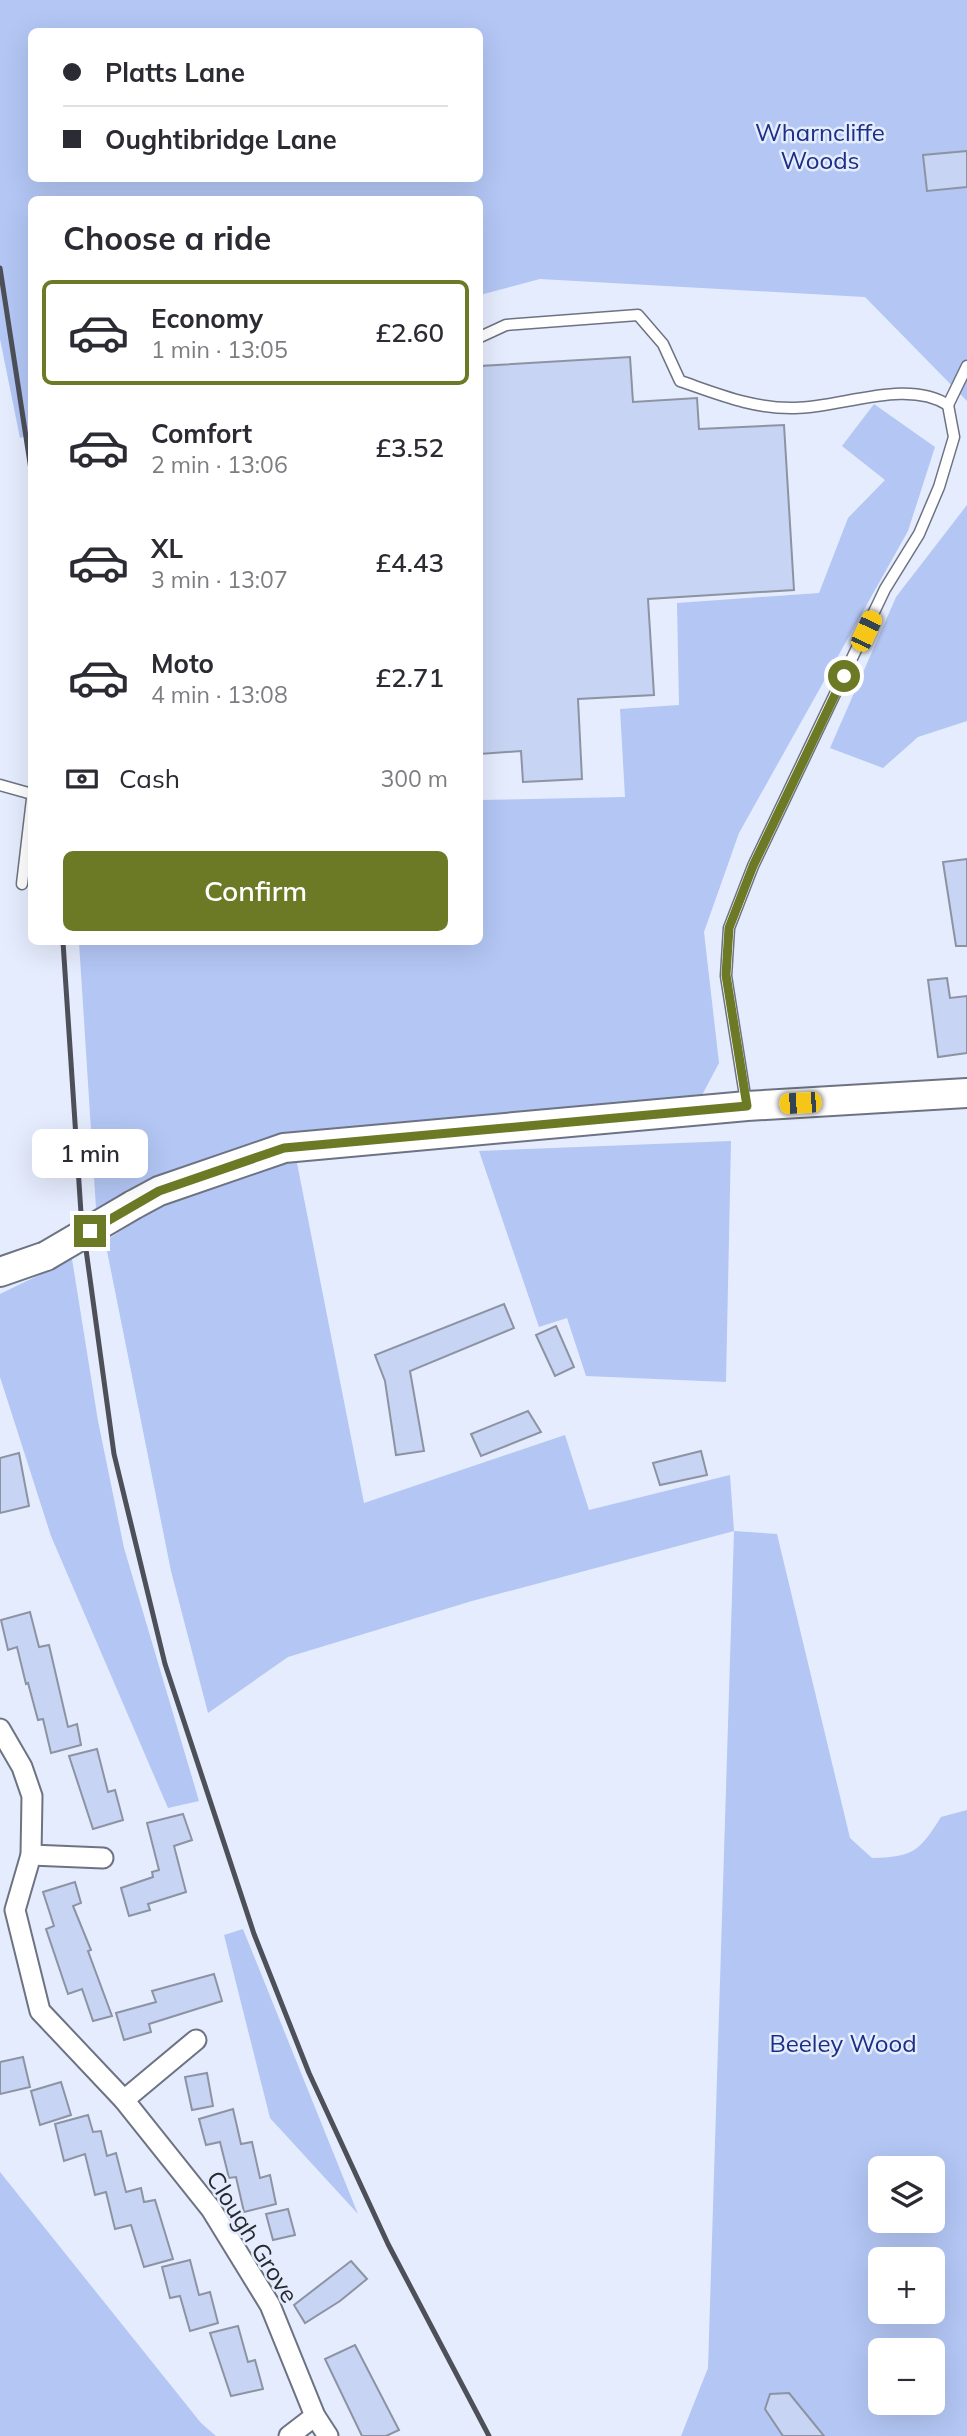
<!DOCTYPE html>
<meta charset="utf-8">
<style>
:root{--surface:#fff;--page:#f7f7f7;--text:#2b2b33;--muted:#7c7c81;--line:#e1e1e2;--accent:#6c7925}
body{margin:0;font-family:Mulish,sans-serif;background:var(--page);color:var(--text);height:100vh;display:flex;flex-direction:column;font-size:26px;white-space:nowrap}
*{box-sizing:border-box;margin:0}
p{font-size:23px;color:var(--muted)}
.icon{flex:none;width:38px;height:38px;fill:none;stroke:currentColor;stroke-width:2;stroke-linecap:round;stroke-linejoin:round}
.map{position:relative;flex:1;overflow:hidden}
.sheet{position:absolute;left:28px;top:196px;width:455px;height:749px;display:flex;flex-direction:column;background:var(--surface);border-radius:10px;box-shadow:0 7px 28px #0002}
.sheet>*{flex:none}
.top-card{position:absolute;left:28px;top:28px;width:455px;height:154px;border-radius:10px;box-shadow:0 7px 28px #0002;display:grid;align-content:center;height:154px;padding:0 35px;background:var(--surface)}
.buttons{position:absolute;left:868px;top:2156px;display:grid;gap:14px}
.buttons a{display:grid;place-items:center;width:77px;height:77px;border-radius:10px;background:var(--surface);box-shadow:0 7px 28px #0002;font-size:35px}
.end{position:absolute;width:32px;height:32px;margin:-16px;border:9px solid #6c7925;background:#fff;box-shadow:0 0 0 4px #fff}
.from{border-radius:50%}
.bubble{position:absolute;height:49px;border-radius:10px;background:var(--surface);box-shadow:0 7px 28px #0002;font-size:23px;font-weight:600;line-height:49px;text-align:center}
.car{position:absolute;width:21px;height:42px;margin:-21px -10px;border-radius:9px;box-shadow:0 0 5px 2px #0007;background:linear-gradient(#f5c518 24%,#345 0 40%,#f5c518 0 76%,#345 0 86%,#f5c518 0)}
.top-card b{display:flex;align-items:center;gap:24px;height:66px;font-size:26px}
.top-card b+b{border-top:2px solid var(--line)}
.top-card i{width:18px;height:18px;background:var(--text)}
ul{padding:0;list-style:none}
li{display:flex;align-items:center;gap:21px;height:105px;margin:0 14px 10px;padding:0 21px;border:4px solid transparent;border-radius:10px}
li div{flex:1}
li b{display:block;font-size:26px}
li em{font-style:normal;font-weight:600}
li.active{border-color:var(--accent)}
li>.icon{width:63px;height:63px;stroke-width:1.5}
h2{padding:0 35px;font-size:32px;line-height:84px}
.pay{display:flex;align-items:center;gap:18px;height:77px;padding:0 35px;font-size:26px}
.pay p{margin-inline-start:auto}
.primary-button{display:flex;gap:14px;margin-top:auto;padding:14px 35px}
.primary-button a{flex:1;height:80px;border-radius:10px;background:var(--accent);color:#fff;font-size:28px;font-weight:600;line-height:80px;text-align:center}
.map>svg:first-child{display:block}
.green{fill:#b3c6f4;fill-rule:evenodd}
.building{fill:#c7d4f4;stroke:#8c93a2;stroke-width:2}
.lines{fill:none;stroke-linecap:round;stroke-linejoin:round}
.lane-casing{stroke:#6d7382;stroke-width:13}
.street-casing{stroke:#6d7382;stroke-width:23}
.secondary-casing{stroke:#6d7382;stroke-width:32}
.lane{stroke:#fff;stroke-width:10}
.street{stroke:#fff;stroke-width:19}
.secondary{stroke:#fff;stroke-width:28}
.rail{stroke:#4d5059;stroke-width:5}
.secondary-bridge-casing{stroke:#6d7382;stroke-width:32;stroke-linecap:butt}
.secondary-bridge{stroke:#fff;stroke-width:28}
.route{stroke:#6c7925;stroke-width:9}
.labels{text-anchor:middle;stroke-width:5;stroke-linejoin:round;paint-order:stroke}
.park-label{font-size:24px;fill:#1b2f85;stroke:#e5ecfd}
.street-label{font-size:24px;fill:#26292f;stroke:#e5ecfd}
</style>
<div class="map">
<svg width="967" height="2436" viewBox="0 0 967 2436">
<rect width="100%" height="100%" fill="#e5ecfd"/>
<g class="green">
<path d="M0,0H967V401L865,297L540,279L480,295V200H32V434L20,438L0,339ZM32,32H480V178H32Z"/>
<path d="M874,404L935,447L908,531L739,833L704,932L719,1063L701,1097L653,1104L289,1132L176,1172L96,1208L79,942H480V800L625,797L620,709L679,705L677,603L819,593L848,518L885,480L842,446Z"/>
<path d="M967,505V721L918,737L883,768L830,748L896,597Z"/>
<path d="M731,1141L726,1382L586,1376L567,1318L539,1327L479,1151Z"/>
<path d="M296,1158L364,1503L565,1435L589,1510L730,1475L734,1531L777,1534L850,1838L872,1858C913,1857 919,1852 941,1817L967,1810V2436H681L708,2368L734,1531L472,1601L288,1657L208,1713L171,1571L105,1241L161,1205ZM880,2168H933V2221H880ZM880,2259H933V2312H880ZM880,2350H933V2403H880Z"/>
<path d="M72,1259L98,1421L124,1548L199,1801L168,1808L51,1536L0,1377V1294Z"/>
<path d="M243,1929L358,2214L270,2118L224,1935Z"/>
<path d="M0,2172L201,2423L216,2436H0Z"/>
</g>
<g class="building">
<path d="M967,151V187L927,191L923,155Z"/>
<path d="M630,357L633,402L697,398L699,429L784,425L794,590L648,599L654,695L578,699L582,779L523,782L521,751L480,754V366Z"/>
<path d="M967,859V946H956L943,862Z"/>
<path d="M947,978L950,998L967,996V1053L938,1057L928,980Z"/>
<path d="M504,1304L514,1328L410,1371L424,1451L396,1455L385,1381L375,1355Z"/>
<path d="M556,1326L574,1367L555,1376L536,1335Z"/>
<path d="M528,1411L541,1432L481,1456L471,1434Z"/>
<path d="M701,1451L707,1475L660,1485L653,1463Z"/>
<path d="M19,1453L29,1506L0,1513V1458Z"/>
<path d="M30,1612L39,1647L49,1645L68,1727L77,1724L81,1745L51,1753L43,1719L38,1720L28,1683L26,1684L17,1647L8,1650L1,1620Z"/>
<path d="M97,1749L108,1792L115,1790L123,1820L93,1829L69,1756Z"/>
<path d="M183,1814L192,1840L174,1846L186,1892L148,1904L150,1910L129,1916L121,1888L153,1877L152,1872L159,1870L147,1823Z"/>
<path d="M75,1882L81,1903L73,1906L91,1950L88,1951L112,2016L93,2021L82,1989L68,1994L46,1929L54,1926L43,1892Z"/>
<path d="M214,1974L222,2001L149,2024L151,2032L124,2040L116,2013L156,2002L152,1991Z"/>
<path d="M23,2057L30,2087L0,2094V2062Z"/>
<path d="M207,2073L213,2106L192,2110L185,2077Z"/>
<path d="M61,2082L71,2115L40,2125L31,2091Z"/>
<path d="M233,2109L241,2144L252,2142L260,2178L270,2175L276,2204L244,2212L236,2177L229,2178L220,2142L206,2145L199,2119Z"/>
<path d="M88,2115L93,2132L101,2131L107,2156L116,2153L126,2192L141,2188L144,2202L155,2200L173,2259L144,2267L131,2225L115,2229L106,2192L95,2195L85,2154L64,2161L55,2124Z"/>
<path d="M288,2209L295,2235L273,2240L266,2214Z"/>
<path d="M190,2260L199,2295L210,2292L218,2323L190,2331L180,2296L170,2298L162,2267Z"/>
<path d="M351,2261L367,2279L340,2301L305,2323L294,2305Z"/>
<path d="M238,2326L248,2362L255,2360L263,2389L231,2396L210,2333Z"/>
<path d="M355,2345L399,2430L386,2436H362L325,2359Z"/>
<path d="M789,2393L824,2436H783L765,2409L770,2394Z"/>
</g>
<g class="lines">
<defs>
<g id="lane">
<path d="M480,337L506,325L638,315L663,344L680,381C718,394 753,409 795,408C841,408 906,378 948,405"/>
<path d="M948,405L967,366"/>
<path d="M0,785L32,794"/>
<path d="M22,884L32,799"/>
<path d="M746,1102L726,976L729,928L753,866L885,589L919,534L939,487L954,437L948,405"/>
</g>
<g id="street">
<path d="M0,1729L22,1767L32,1796L31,1855L15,1910L40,2011L124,2100L211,2209L270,2305L315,2416L328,2436"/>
<path d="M31,1855L103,1858"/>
<path d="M124,2100L196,2040"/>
<path d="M289,2436L315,2416"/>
</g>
<g id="secondary">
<path d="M133,1205L159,1191L284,1148L747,1106L967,1093"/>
<path d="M0,1272L46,1256"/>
</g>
</defs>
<use href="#lane" class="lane-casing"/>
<use href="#street" class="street-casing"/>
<use href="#secondary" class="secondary-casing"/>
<use href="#lane" class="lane"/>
<use href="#street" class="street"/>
<use href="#secondary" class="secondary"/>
<g class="rail">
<path d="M0,268L32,476"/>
<path d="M63,942L81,1213L114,1454L165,1664L254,1934L309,2073L388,2244L489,2436"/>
</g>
<defs>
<path id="secondary-bridge" d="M46,1256L133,1205"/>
</defs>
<use href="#secondary-bridge" class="secondary-bridge-casing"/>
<use href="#secondary-bridge" class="secondary-bridge"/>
</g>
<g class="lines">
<path class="route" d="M90,1231L159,1191L284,1148L747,1106L726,975L729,928L753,866L844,676"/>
</g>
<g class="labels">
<g class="park-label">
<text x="820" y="141">Wharncliffe<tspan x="820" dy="28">Woods</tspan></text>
<text x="843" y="2052">Beeley Wood</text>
</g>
<g class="street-label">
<text transform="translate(252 2237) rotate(58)" y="8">Clough Grove</text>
</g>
</g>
</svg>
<div class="buttons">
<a><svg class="icon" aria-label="layers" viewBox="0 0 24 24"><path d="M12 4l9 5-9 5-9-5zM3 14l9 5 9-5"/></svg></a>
<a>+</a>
<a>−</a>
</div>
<i class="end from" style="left:844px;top:676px"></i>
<i class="end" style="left:90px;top:1231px"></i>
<div class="bubble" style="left:32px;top:1129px;width:116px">1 min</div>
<i class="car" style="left:866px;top:631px;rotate:25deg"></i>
<i class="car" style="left:800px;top:1103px;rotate:267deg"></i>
<div class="top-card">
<b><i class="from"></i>Platts Lane</b>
<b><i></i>Oughtibridge Lane</b>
</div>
<section class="sheet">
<h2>Choose a ride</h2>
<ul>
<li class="active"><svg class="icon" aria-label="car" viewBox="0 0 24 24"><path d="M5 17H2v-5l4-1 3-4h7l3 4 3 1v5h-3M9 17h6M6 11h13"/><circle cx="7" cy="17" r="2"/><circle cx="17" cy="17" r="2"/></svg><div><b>Economy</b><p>1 min · 13:05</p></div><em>£2.60</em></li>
<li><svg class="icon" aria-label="car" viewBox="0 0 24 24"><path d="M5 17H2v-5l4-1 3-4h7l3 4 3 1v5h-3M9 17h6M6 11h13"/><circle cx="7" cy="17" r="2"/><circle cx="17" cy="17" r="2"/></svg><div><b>Comfort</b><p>2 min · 13:06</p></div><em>£3.52</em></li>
<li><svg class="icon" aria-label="car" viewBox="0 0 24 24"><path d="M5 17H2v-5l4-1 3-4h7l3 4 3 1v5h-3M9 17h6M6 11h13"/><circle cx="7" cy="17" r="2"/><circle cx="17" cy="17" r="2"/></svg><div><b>XL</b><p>3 min · 13:07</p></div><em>£4.43</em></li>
<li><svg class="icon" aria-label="car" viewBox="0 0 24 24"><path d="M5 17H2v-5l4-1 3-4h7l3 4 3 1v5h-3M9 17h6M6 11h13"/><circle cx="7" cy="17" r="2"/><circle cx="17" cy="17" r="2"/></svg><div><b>Moto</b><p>4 min · 13:08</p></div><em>£2.71</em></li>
</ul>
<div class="pay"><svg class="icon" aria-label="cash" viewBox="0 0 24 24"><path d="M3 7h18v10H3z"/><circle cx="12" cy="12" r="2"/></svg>Cash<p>300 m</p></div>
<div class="primary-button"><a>Confirm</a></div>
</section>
</div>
